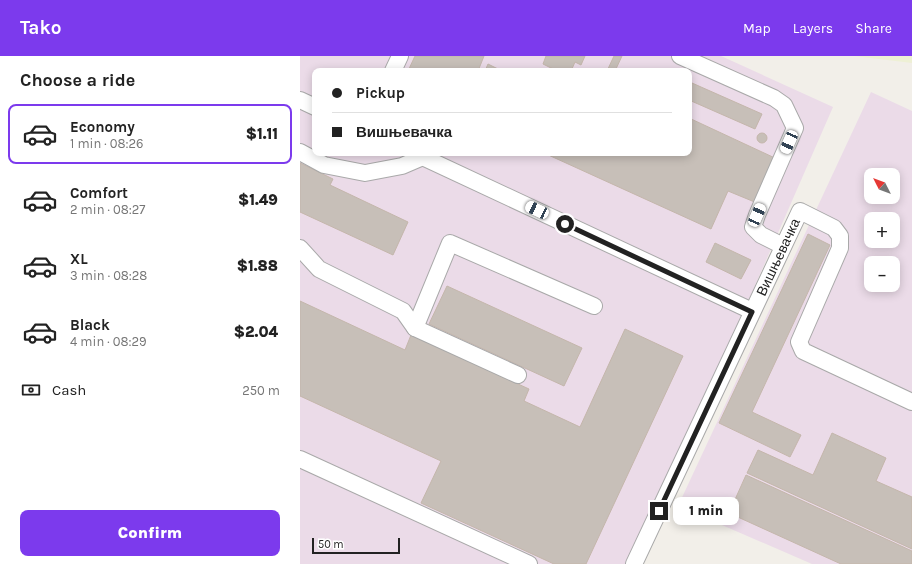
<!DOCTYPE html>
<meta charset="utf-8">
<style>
:root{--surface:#fff;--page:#f6f6f6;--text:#222;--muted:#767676;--line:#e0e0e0;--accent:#7c3aed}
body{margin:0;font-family:Karla,sans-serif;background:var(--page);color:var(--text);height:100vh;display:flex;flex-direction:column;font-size:15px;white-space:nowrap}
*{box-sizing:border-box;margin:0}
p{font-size:13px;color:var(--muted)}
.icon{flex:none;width:22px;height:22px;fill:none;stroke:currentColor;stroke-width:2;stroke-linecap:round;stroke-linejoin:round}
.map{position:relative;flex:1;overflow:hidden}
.drawer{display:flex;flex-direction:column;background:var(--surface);width:300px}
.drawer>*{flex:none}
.top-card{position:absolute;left:12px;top:12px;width:380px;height:88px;border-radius:8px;box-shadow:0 2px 10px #0003;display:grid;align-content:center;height:88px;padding:0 20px;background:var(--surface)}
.needle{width:26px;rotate:312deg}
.tools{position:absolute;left:564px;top:112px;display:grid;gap:8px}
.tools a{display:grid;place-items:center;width:36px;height:36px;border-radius:8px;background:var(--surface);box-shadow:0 2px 10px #0003;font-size:20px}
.scale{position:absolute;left:12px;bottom:10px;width:88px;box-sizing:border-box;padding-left:4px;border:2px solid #222;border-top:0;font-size:11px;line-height:14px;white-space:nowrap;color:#222;-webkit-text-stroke:3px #fff;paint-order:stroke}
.end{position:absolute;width:18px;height:18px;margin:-9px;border:5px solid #222;background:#fff;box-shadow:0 0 0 2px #fff}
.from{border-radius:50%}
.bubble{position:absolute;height:28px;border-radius:8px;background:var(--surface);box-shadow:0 2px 10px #0003;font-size:13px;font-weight:800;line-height:28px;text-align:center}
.car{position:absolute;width:12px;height:24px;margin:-12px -6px;border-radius:5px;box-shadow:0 0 3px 1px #0007;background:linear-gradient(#fff 24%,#345 0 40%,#fff 0 76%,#345 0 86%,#fff 0)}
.top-card b{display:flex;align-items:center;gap:14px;height:38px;font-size:15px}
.top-card b+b{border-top:1px solid var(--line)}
.top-card i{width:10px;height:10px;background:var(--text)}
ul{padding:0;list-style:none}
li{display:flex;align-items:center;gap:12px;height:60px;margin:0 8px 6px;padding:0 12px;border:2px solid transparent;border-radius:8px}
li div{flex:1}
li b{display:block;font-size:15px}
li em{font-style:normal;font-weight:800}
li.active{border-color:var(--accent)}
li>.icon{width:36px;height:36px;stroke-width:1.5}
h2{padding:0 20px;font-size:18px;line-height:48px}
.pay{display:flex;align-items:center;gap:10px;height:44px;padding:0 20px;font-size:15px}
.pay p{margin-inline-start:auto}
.button{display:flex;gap:8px;margin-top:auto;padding:8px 20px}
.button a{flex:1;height:46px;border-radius:8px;background:var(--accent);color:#fff;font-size:16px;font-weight:800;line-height:46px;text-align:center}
header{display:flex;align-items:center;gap:24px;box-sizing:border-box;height:56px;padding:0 20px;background:var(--accent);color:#fff}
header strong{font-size:19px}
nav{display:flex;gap:22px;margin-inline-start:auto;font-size:14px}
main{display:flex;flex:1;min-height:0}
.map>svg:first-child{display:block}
.industrial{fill:#ebdbe8;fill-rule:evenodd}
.farmland{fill:#eef0d5}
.building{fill:#c7bfb8;stroke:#c4b6ab}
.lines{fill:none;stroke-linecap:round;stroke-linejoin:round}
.minor-casing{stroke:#a9a9a9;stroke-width:18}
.minor{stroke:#fff;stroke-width:16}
.route{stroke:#222;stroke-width:5}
.labels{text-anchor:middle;stroke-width:3;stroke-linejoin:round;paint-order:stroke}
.street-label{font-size:14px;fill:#222;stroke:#fff}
</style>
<header>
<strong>Tako</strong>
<nav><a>Map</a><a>Layers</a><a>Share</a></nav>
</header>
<main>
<section class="drawer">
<h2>Choose a ride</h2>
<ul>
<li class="active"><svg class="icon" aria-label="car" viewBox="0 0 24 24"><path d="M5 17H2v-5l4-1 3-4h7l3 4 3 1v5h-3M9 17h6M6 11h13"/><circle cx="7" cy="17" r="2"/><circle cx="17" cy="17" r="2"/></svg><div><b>Economy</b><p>1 min · 08:26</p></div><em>$1.11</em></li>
<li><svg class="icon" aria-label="car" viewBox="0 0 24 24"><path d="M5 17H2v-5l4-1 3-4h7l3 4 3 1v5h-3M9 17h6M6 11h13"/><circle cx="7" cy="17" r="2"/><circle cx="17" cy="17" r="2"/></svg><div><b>Comfort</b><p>2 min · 08:27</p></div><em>$1.49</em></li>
<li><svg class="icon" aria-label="car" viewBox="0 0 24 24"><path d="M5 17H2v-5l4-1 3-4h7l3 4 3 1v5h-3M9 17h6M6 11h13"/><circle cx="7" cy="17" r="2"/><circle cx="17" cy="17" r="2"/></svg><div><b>XL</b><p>3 min · 08:28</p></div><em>$1.88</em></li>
<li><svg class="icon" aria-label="car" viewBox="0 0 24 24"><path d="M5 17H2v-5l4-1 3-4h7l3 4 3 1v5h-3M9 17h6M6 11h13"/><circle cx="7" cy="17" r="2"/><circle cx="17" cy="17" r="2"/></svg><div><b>Black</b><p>4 min · 08:29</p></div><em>$2.04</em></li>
</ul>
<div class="pay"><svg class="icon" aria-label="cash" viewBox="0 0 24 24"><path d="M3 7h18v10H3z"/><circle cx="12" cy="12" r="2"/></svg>Cash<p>250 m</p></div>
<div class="button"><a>Confirm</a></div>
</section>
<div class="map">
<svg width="612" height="508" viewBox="0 0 612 508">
<rect width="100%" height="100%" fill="#f2efe9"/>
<g class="industrial">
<path d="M0,0H421L533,51L447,248L327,508H0ZM15,15H389V97H15Z"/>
<path d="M571,36L612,55V508H512L378,450ZM571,119H593V141H571ZM571,163H593V185H571ZM571,207H593V229H571Z"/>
</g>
<path class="farmland" d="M554,0H612V7Z"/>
<g class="building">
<path d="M115,0H184L178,15H108Z"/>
<path d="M246,0H285L281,9L275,6L271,15H257L243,8Z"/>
<path d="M314,0H322L315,15H307Z"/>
<path d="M188,8L202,15H185Z"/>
<path d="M392,27L462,58L455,73L389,44V32Z"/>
<path d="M389,62L477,103L457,147L428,135L411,173L244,97H389Z"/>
<circle cx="462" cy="82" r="5"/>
<path d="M0,107L33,123L30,129L108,166L93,199L0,156Z"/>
<path d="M508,178L530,189L452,356L501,379L490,401L419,367Z"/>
<path d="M415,187L451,204L441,223L406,206Z"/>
<path d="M147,230L282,292L264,330L129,268Z"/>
<path d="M0,245L105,294L111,279L229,333L224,345L280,371L325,273L383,300L286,508H254L121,447L141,405L0,340Z"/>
<path d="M532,377L586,402L576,425L612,441V493L447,417L458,394L513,419Z"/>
<path d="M446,419L612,495V508H541L429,457Z"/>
</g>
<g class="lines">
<defs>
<g id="minor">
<path d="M380,0L474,42L484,49L495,72L457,159L453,171L461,179L483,190"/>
<path d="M93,15L100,0"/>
<path d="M0,44L15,51"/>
<path d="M0,96L24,109L65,117L102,110L123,101"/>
<path d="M114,97L452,255"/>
<path d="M0,192L19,213L103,255L115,272L218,319"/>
<path d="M115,272L150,187L294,250"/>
<path d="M0,403L229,508"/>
<path d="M334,508L500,155L534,172L540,180V192L499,286L503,295L612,346"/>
</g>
</defs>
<use href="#minor" class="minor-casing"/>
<use href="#minor" class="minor"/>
</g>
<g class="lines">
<path class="route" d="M265,168L452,256L359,455"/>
</g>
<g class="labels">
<g class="street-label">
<text transform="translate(478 201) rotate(-65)" y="5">Вишњевачка</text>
</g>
</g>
</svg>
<div class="tools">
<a><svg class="needle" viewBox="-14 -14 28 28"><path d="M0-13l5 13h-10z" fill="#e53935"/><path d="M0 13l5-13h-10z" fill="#767676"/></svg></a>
<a>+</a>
<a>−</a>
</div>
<div class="scale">50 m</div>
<i class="end from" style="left:265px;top:168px"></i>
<i class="end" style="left:359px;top:455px"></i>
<div class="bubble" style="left:373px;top:441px;width:66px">1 min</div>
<i class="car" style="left:489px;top:86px;rotate:204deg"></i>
<i class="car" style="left:237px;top:154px;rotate:295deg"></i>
<i class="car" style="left:457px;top:159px;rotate:24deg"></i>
<div class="top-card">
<b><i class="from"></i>Pickup</b>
<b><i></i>Вишњевачка</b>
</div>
</div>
</main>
